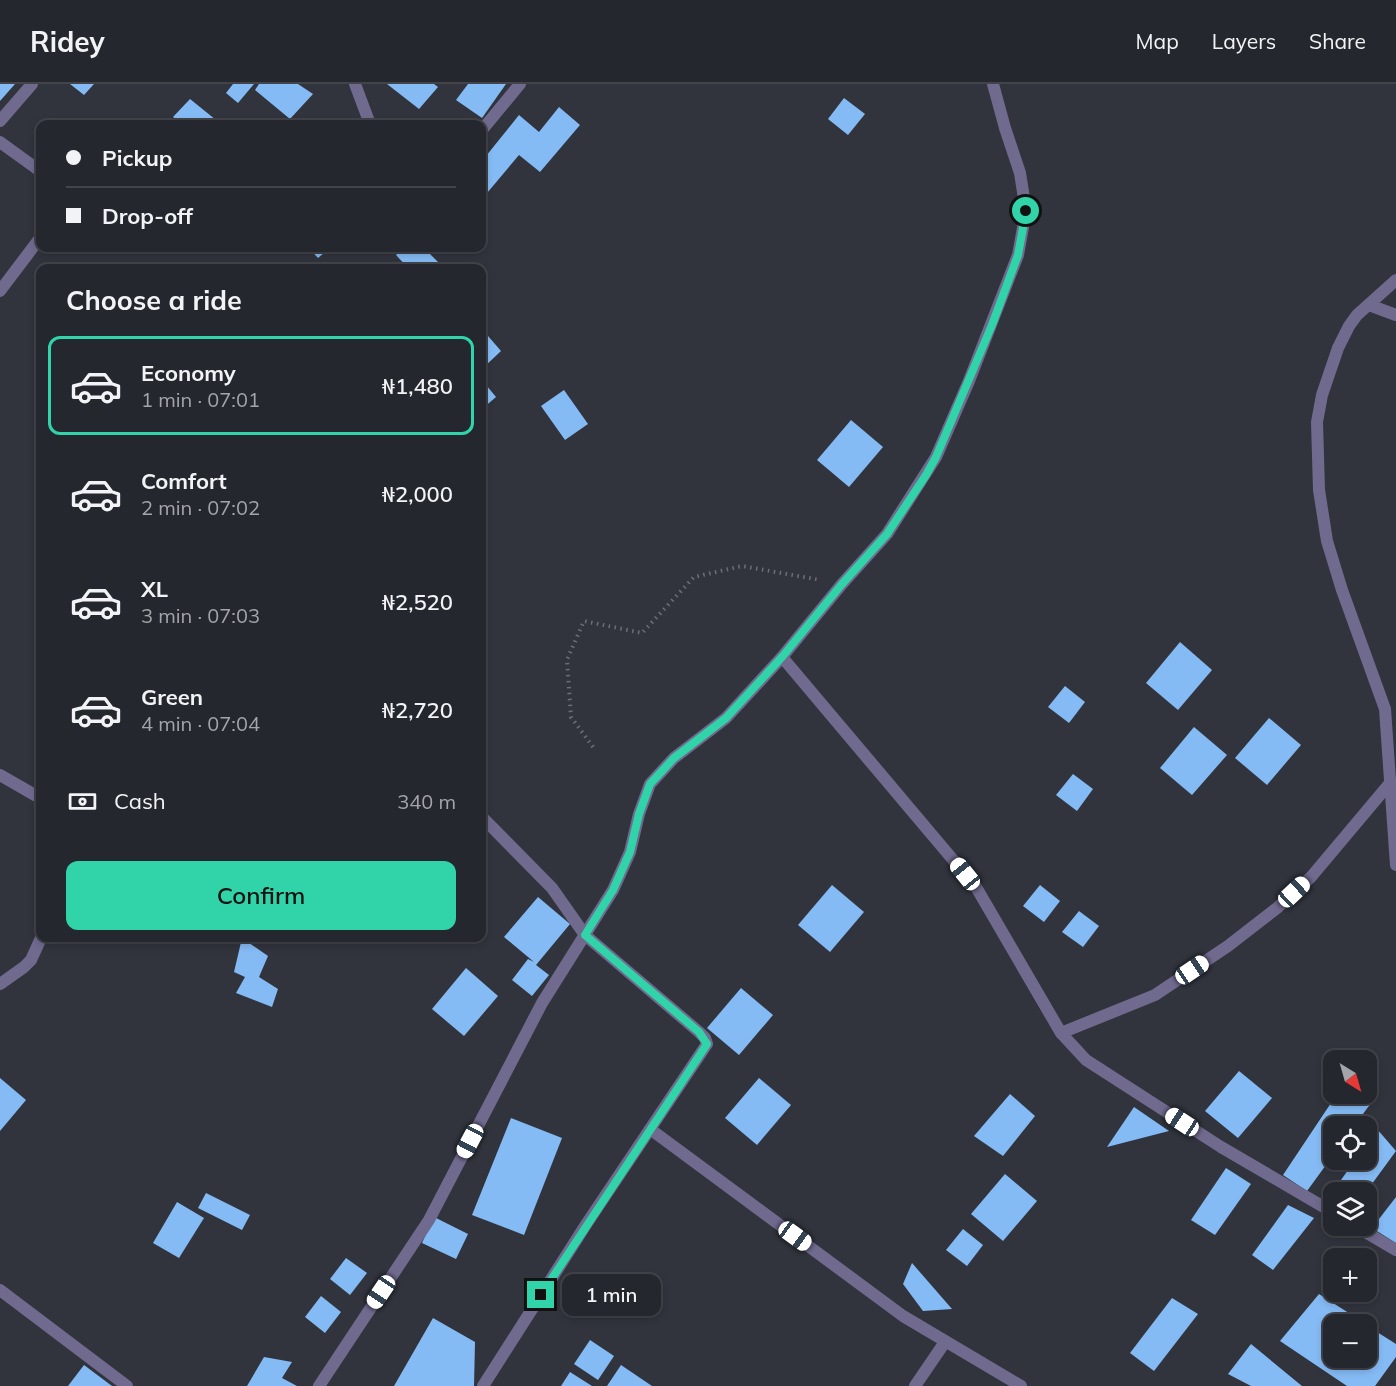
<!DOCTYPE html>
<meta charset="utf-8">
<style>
:root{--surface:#25272e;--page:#31333a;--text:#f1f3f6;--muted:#a3a5aa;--line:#42444a;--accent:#31d4a9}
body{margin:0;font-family:Mulish,sans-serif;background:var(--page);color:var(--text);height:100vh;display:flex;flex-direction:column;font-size:22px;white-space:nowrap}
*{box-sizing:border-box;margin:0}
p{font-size:20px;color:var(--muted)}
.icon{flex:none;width:33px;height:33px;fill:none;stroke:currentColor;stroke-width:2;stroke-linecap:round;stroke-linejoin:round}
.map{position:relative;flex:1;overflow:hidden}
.details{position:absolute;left:36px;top:180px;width:450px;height:678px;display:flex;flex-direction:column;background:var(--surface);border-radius:12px;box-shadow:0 3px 9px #0003,0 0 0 2px var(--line)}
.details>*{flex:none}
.guide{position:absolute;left:36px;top:36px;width:450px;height:132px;border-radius:12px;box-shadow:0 3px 9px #0003,0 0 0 2px var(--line);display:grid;align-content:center;height:132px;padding:0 30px;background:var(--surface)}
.needle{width:39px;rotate:143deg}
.controls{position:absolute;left:1323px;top:966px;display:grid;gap:12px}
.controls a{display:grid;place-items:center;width:54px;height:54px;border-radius:12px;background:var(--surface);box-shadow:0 3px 9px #0003,0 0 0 2px var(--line);font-size:30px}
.end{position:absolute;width:27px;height:27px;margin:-14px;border:8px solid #31d4a9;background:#111;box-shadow:0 0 0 3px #111}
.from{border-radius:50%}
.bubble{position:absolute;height:42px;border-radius:12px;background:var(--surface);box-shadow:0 3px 9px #0003,0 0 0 2px var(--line);font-size:20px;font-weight:600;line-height:42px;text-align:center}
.car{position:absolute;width:18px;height:36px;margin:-18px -9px;border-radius:8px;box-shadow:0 0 4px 2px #0007;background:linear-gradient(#fff 24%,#345 0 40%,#fff 0 76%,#345 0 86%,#fff 0)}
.guide b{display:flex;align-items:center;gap:21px;height:57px;font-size:22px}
.guide b+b{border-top:2px solid var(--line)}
.guide i{width:15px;height:15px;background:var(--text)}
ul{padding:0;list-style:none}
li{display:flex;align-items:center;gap:18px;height:99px;margin:0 12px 9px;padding:0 18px;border:3px solid transparent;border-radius:12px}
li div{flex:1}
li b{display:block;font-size:22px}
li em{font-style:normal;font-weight:600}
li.on{border-color:var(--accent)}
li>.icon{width:54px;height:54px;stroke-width:1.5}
h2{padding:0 30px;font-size:27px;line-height:72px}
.pay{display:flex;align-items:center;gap:15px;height:66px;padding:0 30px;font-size:22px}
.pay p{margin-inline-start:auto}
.action{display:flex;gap:12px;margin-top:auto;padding:12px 30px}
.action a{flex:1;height:69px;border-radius:12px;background:var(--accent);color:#111;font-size:24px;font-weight:600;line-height:69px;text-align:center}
header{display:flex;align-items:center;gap:36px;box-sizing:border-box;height:84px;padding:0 30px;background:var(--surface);border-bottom:2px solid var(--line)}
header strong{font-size:28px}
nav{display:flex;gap:33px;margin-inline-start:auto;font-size:21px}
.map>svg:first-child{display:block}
.building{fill:#85bbf5}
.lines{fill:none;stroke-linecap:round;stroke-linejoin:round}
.path{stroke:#6c6f77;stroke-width:4;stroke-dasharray:1.5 4.5;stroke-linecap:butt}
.street{stroke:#706a8f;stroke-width:12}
.route{stroke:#31d4a9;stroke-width:8}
</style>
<header>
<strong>Ridey</strong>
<nav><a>Map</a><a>Layers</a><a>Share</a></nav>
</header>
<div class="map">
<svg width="1396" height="1302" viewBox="0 0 1396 1302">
<rect width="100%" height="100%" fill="#31343d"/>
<g class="building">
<path d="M0,0H15L0,17Z"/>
<path d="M70,0H94L84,11Z"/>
<path d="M233,0H254L238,19L226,9Z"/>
<path d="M259,0H298L313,10L290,35L255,6Z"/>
<path d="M387,0H434L438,3L419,25Z"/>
<path d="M468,0H506L482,34L456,16Z"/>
<path d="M844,14L865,30L848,51L828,35Z"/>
<path d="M190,15L221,40H183L173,33Z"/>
<path d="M559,23L580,41L540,88L519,71L482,115V77L519,31L539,48Z"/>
<path d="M309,164H330L318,174Z"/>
<path d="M404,164H424L444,184H408L396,171Z"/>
<path d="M482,245L501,267L482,285Z"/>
<path d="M482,296L496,313L482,325Z"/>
<path d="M564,306L588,340L565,356L541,322Z"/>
<path d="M851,336L883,363L849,403L817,376Z"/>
<path d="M1180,558L1212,586L1178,626L1146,599Z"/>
<path d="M1065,602L1085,618L1069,639L1048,623Z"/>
<path d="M1269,634L1301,661L1267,701L1235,674Z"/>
<path d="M1194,643L1227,671L1192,711L1160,684Z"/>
<path d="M1073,690L1093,705L1077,727L1056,711Z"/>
<path d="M832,801L864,828L830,868L798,841Z"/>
<path d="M1040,801L1060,817L1044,838L1023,822Z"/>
<path d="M538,813L570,840L536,881L549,891L532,912L512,896L528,875L534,878L504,853Z"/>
<path d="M1079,827L1099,842L1083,863L1062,848Z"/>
<path d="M242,854L268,872L259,893L278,905L272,923L236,909L245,893L234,888Z"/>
<path d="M466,884L498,912L464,952L432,925Z"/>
<path d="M741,904L773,931L739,971L707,944Z"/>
<path d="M1239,987L1272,1014L1238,1054L1205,1027Z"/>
<path d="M0,994L26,1016L0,1047Z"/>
<path d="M759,994L791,1021L757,1061L725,1034Z"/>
<path d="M1366,1002L1377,1011L1354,1042H1334V1070L1307,1107L1283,1091L1337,1010H1366Z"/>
<path d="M1010,1010L1035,1032L1003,1072L974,1052Z"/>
<path d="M1134,1023L1169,1047L1107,1063Z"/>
<path d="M511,1034L562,1054L524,1151L472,1131Z"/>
<path d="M1377,1045L1396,1067L1366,1108H1334V1120L1327,1116L1355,1076H1366V1059Z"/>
<path d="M1226,1084L1251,1100L1215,1151L1191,1136Z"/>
<path d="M1005,1090L1037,1117L1003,1157L971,1130Z"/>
<path d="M206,1109L250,1131L242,1146L198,1124Z"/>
<path d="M1396,1113V1159L1372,1144Z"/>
<path d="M177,1118L204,1134L179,1174L153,1159Z"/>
<path d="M1288,1121L1314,1134L1273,1186L1252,1171Z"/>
<path d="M434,1133L468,1150L456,1175L422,1159Z"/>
<path d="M963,1145L983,1161L967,1182L946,1166Z"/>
<path d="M346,1174L367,1189L350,1211L330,1195Z"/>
<path d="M912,1179L952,1225L923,1227L903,1200Z"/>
<path d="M1319,1210L1366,1240H1334V1274H1366V1241L1396,1260V1273L1375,1302H1347L1280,1257Z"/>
<path d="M321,1212L341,1228L325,1249L305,1233Z"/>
<path d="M1172,1214L1198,1230L1154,1287L1130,1269Z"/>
<path d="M433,1234L475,1258L474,1302H394Z"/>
<path d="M590,1256L614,1272L598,1296L574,1280Z"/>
<path d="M1251,1260L1302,1302H1251L1228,1290Z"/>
<path d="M264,1273L292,1278L282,1294L297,1302H247Z"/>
<path d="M84,1281L112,1302H68Z"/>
<path d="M621,1281L652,1302H607Z"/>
<path d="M570,1288L592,1302H561Z"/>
</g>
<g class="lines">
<path class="path" d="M593,663L571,633L567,576L584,537L642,549L694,493L742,482L820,496"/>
<g class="street">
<path d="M355,0L370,40"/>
<path d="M0,37L32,0"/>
<path d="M482,46L520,0"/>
<path d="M0,58L40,87"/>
<path d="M1396,196L1357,231L1349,242L1338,264L1322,311L1317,338L1319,406L1327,457L1342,506L1385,625L1396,781"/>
<path d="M0,207L40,154"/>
<path d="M1369,221L1396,231"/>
<path d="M782,573L976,803L1061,949L1086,976L1221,1063L1334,1129"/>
<path d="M0,691L40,714"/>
<path d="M482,733L552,804L585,851L699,948L705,954L707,960L587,1139L483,1302"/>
<path d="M0,900L24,883L31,876L41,854"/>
<path d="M1061,949L1155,911L1228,862L1277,824L1311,793L1390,699L1392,700"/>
<path d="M650,1045L903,1232L1021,1302"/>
<path d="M1355,1142L1396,1166"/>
<path d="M0,1206L127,1302"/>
<path d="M319,1302L429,1136L542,919L613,806L630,768L639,730L650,700L674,674L726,634L782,573L842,500L887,450L936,373L969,297L1018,171L1026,127L1020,89L1005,44L993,0"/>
<path d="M915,1302L945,1258"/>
</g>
</g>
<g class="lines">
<path class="route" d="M541,1211L707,960L699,948L585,851L613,806L630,768L639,730L650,700L674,674L726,634L782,573L842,500L887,450L926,391L936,373L992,241L1018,171L1026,127"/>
</g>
</svg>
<div class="controls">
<a><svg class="needle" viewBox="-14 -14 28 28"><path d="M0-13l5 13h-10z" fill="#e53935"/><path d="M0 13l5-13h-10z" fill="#a3a5aa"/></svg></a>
<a><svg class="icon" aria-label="locate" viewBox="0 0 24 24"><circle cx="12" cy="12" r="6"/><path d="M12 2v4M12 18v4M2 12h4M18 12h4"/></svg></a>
<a><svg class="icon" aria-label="layers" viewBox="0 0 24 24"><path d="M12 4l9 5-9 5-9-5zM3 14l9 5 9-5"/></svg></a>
<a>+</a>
<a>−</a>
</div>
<i class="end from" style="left:1026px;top:127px"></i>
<i class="end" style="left:541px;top:1211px"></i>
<div class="bubble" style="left:562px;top:1190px;width:99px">1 min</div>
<i class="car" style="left:965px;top:790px;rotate:321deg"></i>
<i class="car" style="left:1294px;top:808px;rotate:47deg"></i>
<i class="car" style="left:1192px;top:886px;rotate:56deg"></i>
<i class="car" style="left:1182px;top:1038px;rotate:303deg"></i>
<i class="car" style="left:470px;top:1057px;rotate:208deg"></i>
<i class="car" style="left:795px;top:1152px;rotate:126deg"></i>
<i class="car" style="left:381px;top:1208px;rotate:214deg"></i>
<div class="guide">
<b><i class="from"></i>Pickup</b>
<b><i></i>Drop-off</b>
</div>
<section class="details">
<h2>Choose a ride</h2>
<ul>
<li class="on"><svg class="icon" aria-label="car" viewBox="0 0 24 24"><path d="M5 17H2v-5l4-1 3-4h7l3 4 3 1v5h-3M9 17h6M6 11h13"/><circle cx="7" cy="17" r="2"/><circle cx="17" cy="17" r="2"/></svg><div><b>Economy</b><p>1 min · 07:01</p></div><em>₦1,480</em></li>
<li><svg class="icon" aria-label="car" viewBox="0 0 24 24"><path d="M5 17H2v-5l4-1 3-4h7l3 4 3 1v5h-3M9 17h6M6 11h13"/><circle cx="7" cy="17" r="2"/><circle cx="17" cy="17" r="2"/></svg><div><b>Comfort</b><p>2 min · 07:02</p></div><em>₦2,000</em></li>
<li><svg class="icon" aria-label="car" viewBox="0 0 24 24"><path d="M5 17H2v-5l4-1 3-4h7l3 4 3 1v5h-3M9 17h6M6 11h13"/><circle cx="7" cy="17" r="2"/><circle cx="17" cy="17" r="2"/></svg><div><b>XL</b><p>3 min · 07:03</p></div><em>₦2,520</em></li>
<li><svg class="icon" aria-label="car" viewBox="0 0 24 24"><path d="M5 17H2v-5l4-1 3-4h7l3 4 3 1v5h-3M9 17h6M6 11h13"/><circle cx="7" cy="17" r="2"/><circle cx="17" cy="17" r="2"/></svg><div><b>Green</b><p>4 min · 07:04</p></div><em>₦2,720</em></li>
</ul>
<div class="pay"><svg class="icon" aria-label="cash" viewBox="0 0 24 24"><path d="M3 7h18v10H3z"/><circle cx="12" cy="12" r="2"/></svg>Cash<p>340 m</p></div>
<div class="action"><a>Confirm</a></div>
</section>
</div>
